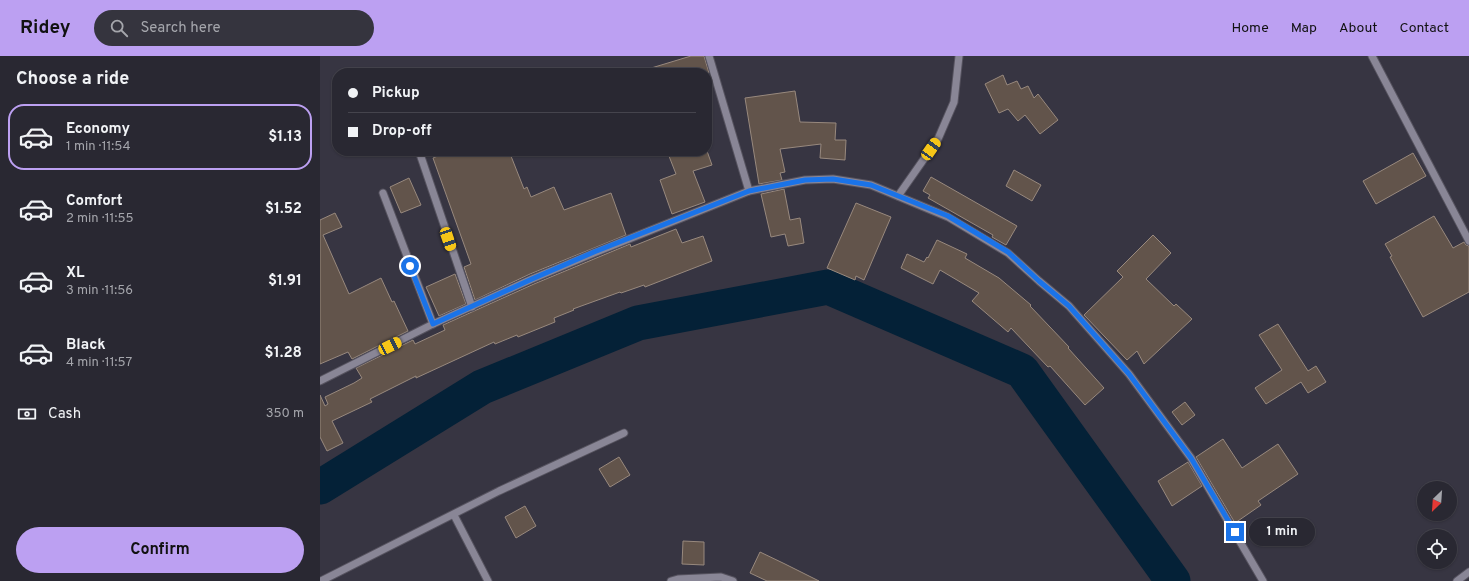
<!DOCTYPE html>
<meta charset="utf-8">
<style>
:root{--surface:#292832;--page:#35343e;--text:#f1f3f6;--muted:#a5a6ac;--line:#45444d;--accent:#bca0f2}
body{margin:0;font-family:Overpass,sans-serif;background:var(--page);color:var(--text);height:100vh;display:flex;flex-direction:column;font-size:15px;white-space:nowrap}
*{box-sizing:border-box;margin:0}
p{font-size:13px;color:var(--muted)}
.icon{flex:none;width:22px;height:22px;fill:none;stroke:currentColor;stroke-width:2;stroke-linecap:round;stroke-linejoin:round}
.map{position:relative;flex:1;overflow:hidden}
.drawer{display:flex;flex-direction:column;background:var(--surface);width:320px}
.drawer>*{flex:none}
.banner{position:absolute;left:12px;top:12px;width:380px;height:88px;border-radius:16px;box-shadow:0 1px 3px #0004,0 0 0 1px var(--line);display:grid;align-content:center;height:88px;padding:0 16px;background:var(--surface)}
.needle{width:26px;rotate:205deg}
.buttons{position:absolute;left:1097px;top:425px;display:grid;gap:8px}
.buttons a{display:grid;place-items:center;width:40px;height:40px;border-radius:50%;background:var(--surface);box-shadow:0 1px 3px #0004,0 0 0 1px var(--line);font-size:20px}
.end{position:absolute;width:18px;height:18px;margin:-9px;border:5px solid #1a73e8;background:#fff;box-shadow:0 0 0 2px #fff}
.from{border-radius:50%}
.bubble{position:absolute;height:28px;border-radius:14px;background:var(--surface);box-shadow:0 1px 3px #0004,0 0 0 1px var(--line);font-size:13px;font-weight:700;line-height:28px;text-align:center}
.car{position:absolute;width:12px;height:24px;margin:-12px -6px;border-radius:5px;box-shadow:0 0 3px 1px #0007;background:linear-gradient(#f5c518 24%,#345 0 40%,#f5c518 0 76%,#345 0 86%,#f5c518 0)}
.banner b{display:flex;align-items:center;gap:14px;height:38px;font-size:15px}
.banner b+b{border-top:1px solid var(--line)}
.banner i{width:10px;height:10px;background:var(--text)}
ul{padding:0;list-style:none}
li{display:flex;align-items:center;gap:12px;height:66px;margin:0 8px 6px;padding:0 8px;border:2px solid transparent;border-radius:16px}
li div{flex:1}
li b{display:block;font-size:15px}
li em{font-style:normal;font-weight:700}
li.on{border-color:var(--accent)}
li>.icon{width:36px;height:36px;stroke-width:1.5}
h2{padding:0 16px;font-size:18px;line-height:48px}
.pay{display:flex;align-items:center;gap:10px;height:44px;padding:0 16px;font-size:15px}
.pay p{margin-inline-start:auto}
.button{display:flex;gap:8px;margin-top:auto;padding:8px 16px}
.button a{flex:1;height:46px;border-radius:24px;background:var(--accent);color:#111;font-size:16px;font-weight:700;line-height:46px;text-align:center}
header{display:flex;align-items:center;gap:24px;box-sizing:border-box;height:56px;padding:0 20px;background:var(--accent);color:#111}
header strong{font-size:19px}
nav{display:flex;gap:22px;margin-inline-start:auto;font-size:14px}
.search{width:280px;height:36px;background:var(--page);display:flex;align-items:center;gap:10px;box-sizing:border-box;padding:0 14px;border-radius:22px;color:var(--muted);font-size:15px}
main{display:flex;flex:1;min-height:0}
.map>svg:first-child{display:block}
.lines{fill:none;stroke-linecap:round;stroke-linejoin:round}
.river{stroke:#042137;stroke-width:35}
.building{fill:#62544b;stroke:#98897e}
.minor-casing{stroke:#56535f;stroke-width:9}
.minor{stroke:#898696;stroke-width:7}
.route{stroke:#1a73e8;stroke-width:5}
</style>
<header>
<strong>Ridey</strong>
<div class="search"><svg class="icon" aria-label="search" viewBox="0 0 24 24"><circle cx="10" cy="10" r="6"/><path d="M15 15l6 6"/></svg>Search here</div>
<nav><a>Home</a><a>Map</a><a>About</a><a>Contact</a></nav>
</header>
<main>
<section class="drawer">
<h2>Choose a ride</h2>
<ul>
<li class="on"><svg class="icon" aria-label="car" viewBox="0 0 24 24"><path d="M5 17H2v-5l4-1 3-4h7l3 4 3 1v5h-3M9 17h6M6 11h13"/><circle cx="7" cy="17" r="2"/><circle cx="17" cy="17" r="2"/></svg><div><b>Economy</b><p>1 min · 11:54</p></div><em>$1.13</em></li>
<li><svg class="icon" aria-label="car" viewBox="0 0 24 24"><path d="M5 17H2v-5l4-1 3-4h7l3 4 3 1v5h-3M9 17h6M6 11h13"/><circle cx="7" cy="17" r="2"/><circle cx="17" cy="17" r="2"/></svg><div><b>Comfort</b><p>2 min · 11:55</p></div><em>$1.52</em></li>
<li><svg class="icon" aria-label="car" viewBox="0 0 24 24"><path d="M5 17H2v-5l4-1 3-4h7l3 4 3 1v5h-3M9 17h6M6 11h13"/><circle cx="7" cy="17" r="2"/><circle cx="17" cy="17" r="2"/></svg><div><b>XL</b><p>3 min · 11:56</p></div><em>$1.91</em></li>
<li><svg class="icon" aria-label="car" viewBox="0 0 24 24"><path d="M5 17H2v-5l4-1 3-4h7l3 4 3 1v5h-3M9 17h6M6 11h13"/><circle cx="7" cy="17" r="2"/><circle cx="17" cy="17" r="2"/></svg><div><b>Black</b><p>4 min · 11:57</p></div><em>$1.28</em></li>
</ul>
<div class="pay"><svg class="icon" aria-label="cash" viewBox="0 0 24 24"><path d="M3 7h18v10H3z"/><circle cx="12" cy="12" r="2"/></svg>Cash<p>350 m</p></div>
<div class="button"><a>Confirm</a></div>
</section>
<div class="map">
<svg width="1149" height="525" viewBox="0 0 1149 525">
<rect width="100%" height="100%" fill="#373542"/>
<g class="lines">
<path class="river" d="M0,431L162,331L318,267L508,231L702,315L853,525"/>
</g>
<g class="building">
<path d="M371,0H384L389,17H329L328,13Z"/>
<path d="M683,19L687,29L697,25L701,33L708,30L714,42L718,38L738,64L720,78L705,59L698,65L688,53L679,57L665,28Z"/>
<path d="M475,35L480,66L516,67L515,84H526L525,104L500,102L501,88L460,93L465,116L460,117L462,124L439,128L425,42Z"/>
<path d="M130,95H189L204,133L207,131L211,141L234,131L244,154L291,137L306,179L210,218L155,244L144,211L151,208L113,102Z"/>
<path d="M347,95H387L392,109L373,115L385,146L352,158L340,124L356,118Z"/>
<path d="M1093,97L1106,120L1056,148L1043,125Z"/>
<path d="M694,114L721,129L712,145L686,130Z"/>
<path d="M611,121L697,170L686,189L672,181L673,179L608,142L610,139L603,135Z"/>
<path d="M89,122L101,149L81,157L70,131Z"/>
<path d="M464,133L470,164L480,162L484,187L468,190L465,178L451,181L441,138Z"/>
<path d="M536,147L571,161L544,224L536,220L535,224L507,212Z"/>
<path d="M15,157L22,171L3,179L29,238L61,222L72,246L74,245L88,275L32,303L28,296L0,308V164Z"/>
<path d="M1114,160L1133,192L1144,186L1146,189L1149,190V236L1103,261L1070,201L1072,200L1065,188Z"/>
<path d="M356,173L362,187L383,180L392,205L325,231L324,229L301,237L300,236L253,253L254,254L234,262L235,266L198,281L197,279L175,288L174,286L96,322V320L50,343L52,346L12,365L23,387L7,395L0,381V339L5,350L8,348L5,341L34,327L42,322L36,312L93,284L95,288L125,274L123,269L214,228L310,188L311,191Z"/>
<path d="M833,179L851,197L826,223L854,250L856,248L872,263L824,308L817,295L807,304L764,259L803,221L797,215Z"/>
<path d="M617,184L647,198L645,202L679,222L711,249L710,250L749,291L748,292L784,332L765,349L730,310L728,311L691,272L688,276L652,245L659,237L620,214L613,228L581,212L587,198L604,206L607,201L608,202Z"/>
<path d="M135,218L146,248L119,260L106,231Z"/>
<path d="M958,268L988,315L996,310L1006,326L988,337L981,326L946,348L935,332L962,314L939,279Z"/>
<path d="M865,346L875,359L862,369L852,356Z"/>
<path d="M903,383L922,412L958,388L978,418L938,445L941,449L915,467L876,401Z"/>
<path d="M299,401L310,419L290,431L279,413Z"/>
<path d="M868,406L882,430L852,450L838,425Z"/>
<path d="M205,450L216,470L196,482L185,461Z"/>
<path d="M363,485L384,486V509L362,508Z"/>
<path d="M440,496L465,508L499,525H447L430,517Z"/>
</g>
<g class="lines">
<defs>
<g id="minor">
<path d="M389,0L429,135"/>
<path d="M1052,0L1149,185"/>
<path d="M100,98L152,251"/>
<path d="M63,137L113,268"/>
<path d="M578,140L618,83L634,46L639,0"/>
<path d="M0,325L113,268L212,223L274,197L429,135L485,124L513,123L551,129L628,161L688,197L719,225L749,250L809,318L871,402L943,525"/>
<path d="M134,459L168,525"/>
<path d="M1,525L179,435L304,377"/>
<path d="M351,525L358,523L401,521L413,525"/>
<path d="M1137,525L1149,516"/>
</g>
</defs>
<use href="#minor" class="minor-casing"/>
<use href="#minor" class="minor"/>
</g>
<g class="lines">
<path class="route" d="M90,210L113,268L212,223L274,196L429,135L485,124L513,123L551,129L628,160L688,196L719,225L749,250L809,318L871,402L915,476"/>
</g>
</svg>
<div class="buttons">
<a><svg class="needle" viewBox="-14 -14 28 28"><path d="M0-13l5 13h-10z" fill="#e53935"/><path d="M0 13l5-13h-10z" fill="#a5a6ac"/></svg></a>
<a><svg class="icon" aria-label="locate" viewBox="0 0 24 24"><circle cx="12" cy="12" r="6"/><path d="M12 2v4M12 18v4M2 12h4M18 12h4"/></svg></a>
</div>
<i class="end from" style="left:90px;top:210px"></i>
<i class="end" style="left:915px;top:476px"></i>
<div class="bubble" style="left:929px;top:462px;width:66px">1 min</div>
<i class="car" style="left:611px;top:93px;rotate:35deg"></i>
<i class="car" style="left:128px;top:183px;rotate:161deg"></i>
<i class="car" style="left:70px;top:290px;rotate:64deg"></i>
<div class="banner">
<b><i class="from"></i>Pickup</b>
<b><i></i>Drop-off</b>
</div>
</div>
</main>
